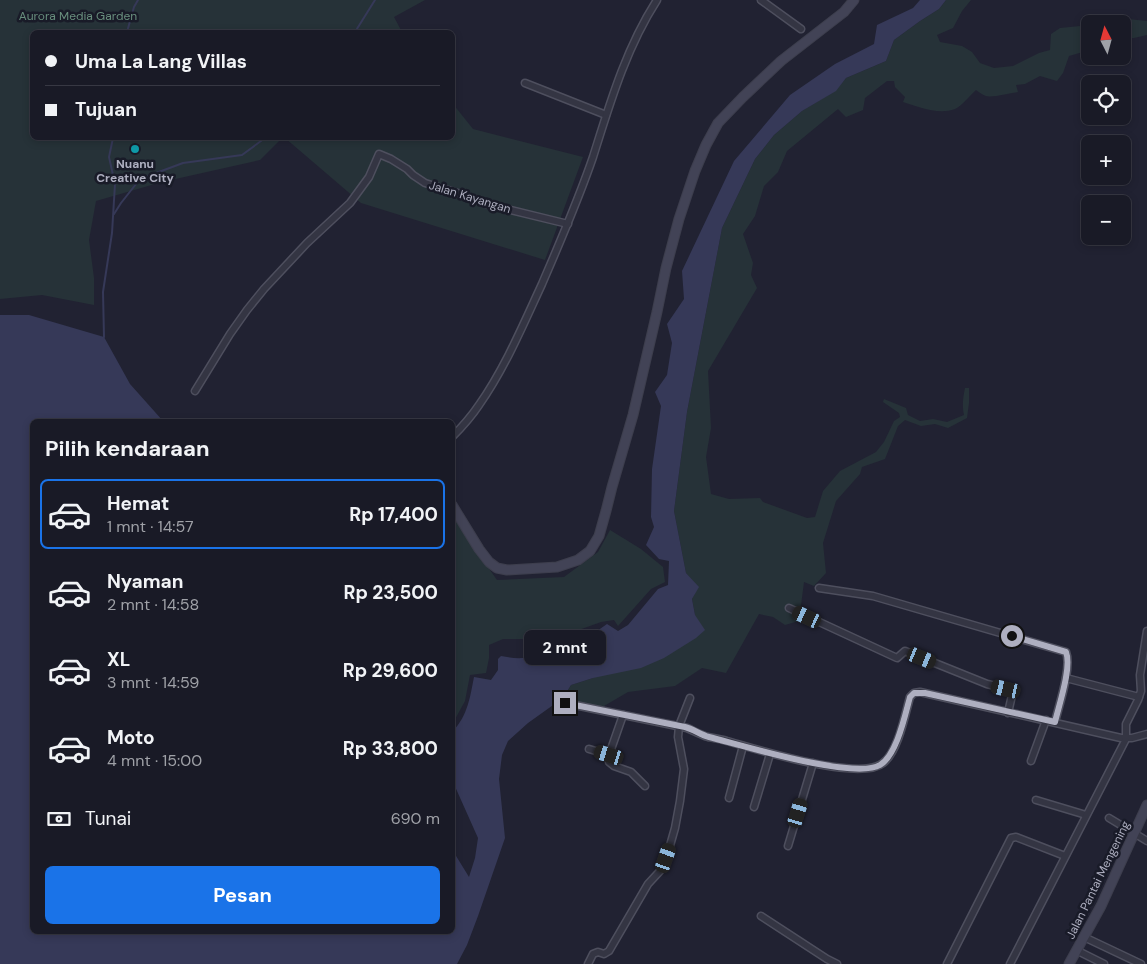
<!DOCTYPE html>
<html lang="id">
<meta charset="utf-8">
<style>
:root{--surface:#191a26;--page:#22232e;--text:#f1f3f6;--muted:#9fa1a7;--line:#373843;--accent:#1a73e8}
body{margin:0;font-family:"DM Sans",sans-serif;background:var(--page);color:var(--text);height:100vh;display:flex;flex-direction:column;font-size:19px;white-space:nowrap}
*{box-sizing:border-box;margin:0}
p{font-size:16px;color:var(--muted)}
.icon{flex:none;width:28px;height:28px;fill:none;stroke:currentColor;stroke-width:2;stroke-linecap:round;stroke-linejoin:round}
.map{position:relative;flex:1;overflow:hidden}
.side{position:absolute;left:30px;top:419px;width:425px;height:515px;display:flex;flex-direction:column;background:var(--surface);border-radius:8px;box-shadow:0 2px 8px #0003,0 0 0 1px var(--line)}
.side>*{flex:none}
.hud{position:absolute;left:30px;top:30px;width:425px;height:110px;border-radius:8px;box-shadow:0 2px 8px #0003,0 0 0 1px var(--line);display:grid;align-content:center;height:110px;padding:0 15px;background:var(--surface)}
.needle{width:32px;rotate:354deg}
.controls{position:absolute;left:1081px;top:15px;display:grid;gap:10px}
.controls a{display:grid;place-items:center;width:50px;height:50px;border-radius:8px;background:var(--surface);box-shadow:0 2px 8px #0003,0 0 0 1px var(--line);font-size:25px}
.end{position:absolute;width:22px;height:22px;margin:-11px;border:6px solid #aeafc0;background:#111;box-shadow:0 0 0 2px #111}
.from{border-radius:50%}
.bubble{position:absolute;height:35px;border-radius:8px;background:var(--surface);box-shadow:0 2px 8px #0003,0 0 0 1px var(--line);font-size:16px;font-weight:700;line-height:35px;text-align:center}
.car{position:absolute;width:15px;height:30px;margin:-15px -8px;border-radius:6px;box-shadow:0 0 4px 1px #0007;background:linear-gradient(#222 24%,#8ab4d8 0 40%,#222 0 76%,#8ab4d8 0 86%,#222 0)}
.hud b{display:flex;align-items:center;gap:18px;height:48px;font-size:19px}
.hud b+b{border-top:1px solid var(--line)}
.hud i{width:12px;height:12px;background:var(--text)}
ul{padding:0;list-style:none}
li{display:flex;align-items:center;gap:15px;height:70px;margin:0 10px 8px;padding:0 5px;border:2px solid transparent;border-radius:8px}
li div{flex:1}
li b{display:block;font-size:19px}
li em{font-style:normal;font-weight:700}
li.current{border-color:var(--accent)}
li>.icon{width:45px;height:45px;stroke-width:1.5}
h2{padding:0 15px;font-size:22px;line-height:60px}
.pay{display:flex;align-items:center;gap:12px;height:55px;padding:0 15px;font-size:19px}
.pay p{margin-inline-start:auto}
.action{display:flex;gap:10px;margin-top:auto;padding:10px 15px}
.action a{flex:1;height:58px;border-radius:8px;background:var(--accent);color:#fff;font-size:20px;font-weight:700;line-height:58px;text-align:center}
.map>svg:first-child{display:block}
.green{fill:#263238}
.water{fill:#363958}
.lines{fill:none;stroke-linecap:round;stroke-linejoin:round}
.stream{stroke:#363958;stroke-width:2}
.street-casing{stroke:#4e4f5e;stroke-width:9}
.secondary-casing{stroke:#3d3e4d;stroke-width:11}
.street{stroke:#343543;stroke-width:6}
.secondary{stroke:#424356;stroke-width:9}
.route{stroke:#aeafc0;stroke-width:6}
.culture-dot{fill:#0f9aa8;stroke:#191b28;stroke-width:2}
.labels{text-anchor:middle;stroke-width:5;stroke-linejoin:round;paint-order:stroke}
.park-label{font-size:12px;fill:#688e7d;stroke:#191b28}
.poi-label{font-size:12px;font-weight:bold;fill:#aeafc0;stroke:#191b28}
.street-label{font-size:12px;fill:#aeafc0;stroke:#191b28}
</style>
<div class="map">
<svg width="1147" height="964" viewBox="0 0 1147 964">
<rect width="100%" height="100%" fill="#212232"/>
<g class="green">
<path d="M0,0H425L394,17L402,32H32V138H282L260,160L162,182L96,201L89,240L94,278V305L42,295L0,299Z"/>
<path d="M946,0H971L962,11L953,28L937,35L940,42L962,46L972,52L980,63L994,68L1013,66L1039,53L1050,50L1051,34L1060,28L1090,25V49L1083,52L1069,56L1063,73L1057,81L1040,76L1025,84L1016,85L1018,92C1011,93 991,98 986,96C983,95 979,92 976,90C970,95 962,106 955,109C938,115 919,107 903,102L905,97L895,87L894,81H887L865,98L863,110L846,117L838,109L787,151L778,172L764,186L755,216L743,234L753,263L751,275L757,288L708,371L711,428L706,457L711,494L729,499L760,498L763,502L807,518L815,517L823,491L840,471L876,452L884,442L894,421L900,417L899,413L883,402L884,399L906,408L908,415L920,421L933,419L947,422L964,415C962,407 963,397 965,388H969V403L967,418L948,428L935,424L921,426L905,420L898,426L885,459L862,467L860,474L836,501L823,543L826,573L814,586L804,582L799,621L785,625L773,617L759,614L726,673L702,668L675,686L628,692L592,713L563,706V698L571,685L593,678L695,615L692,599L698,587L686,573L674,511L687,412L722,228L755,159L774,135L802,111L835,91L846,78L886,61L894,40L920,21L939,9Z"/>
<path d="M1128,19L1147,21V35L1134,38H1123L1122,24H1112Z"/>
<path d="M453,104L473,129L583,157L545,260L361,203L285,138H452Z"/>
<path d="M452,516L497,580L564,577L598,552L610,530L641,549L663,567L665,582L651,589L618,626L614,620L601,622L576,631L563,629L540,639H503L489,645V658L486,673L470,675L465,701L453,723Z"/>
</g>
<path class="water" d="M920,0H946L939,9L920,21L894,40L886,61L846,78L836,91L802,111L774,135L755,159L722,228L687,412L674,511L686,573L699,587L692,599L695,615L705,630L696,638L664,658L641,668L593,678L571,685L563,698L528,723L508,741L502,755L499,779L505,838L478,916L467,945L457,964H0V315H29L104,337L130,384L163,421H32V931H452L453,851L469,877L475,858L478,838L453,782V731C468,715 470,697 474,677L491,680L498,670V659L501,656C518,659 529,661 544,648L597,631L607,624L618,631L628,625L658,589L668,585L669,561L659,559L646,545L654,527L651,517L652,469L661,406L655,392L667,375L672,343L667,324L684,299L682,271L734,161L790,95L835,64L874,44L877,25L913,8Z"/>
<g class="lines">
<g class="stream">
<path d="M127,32L134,7L138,0"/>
<path d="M355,32L375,0"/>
<path d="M114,214L121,203L140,179L183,163L242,155L265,138"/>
<path d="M104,337L103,292L112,233L115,184L109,157L113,138"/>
</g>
<defs>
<g id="street">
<path d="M761,0L801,29"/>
<path d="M525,83L606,115"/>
<path d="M195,391L230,334L247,310L264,289L307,243L350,203L369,177L379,154L391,159L407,169L413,175L425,183L464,195L486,204L568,224"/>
<path d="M452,437C462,427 471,417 479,405C505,368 523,325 542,284C560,242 578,201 593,157C610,103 626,48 657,0"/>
<path d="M819,588L873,596L1066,652C1072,667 1059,705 1055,722"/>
<path d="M789,608L897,658L905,651L987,684L1008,689L1010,690L1012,695L1008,713"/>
<path d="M1066,678L1139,697"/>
<path d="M565,703L687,728C694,731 701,735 708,737C714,738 721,739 727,741C756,749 860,782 883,763C898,752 905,715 910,697L914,693L920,692L1121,738H1132L1147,734"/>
<path d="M623,715L609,755V762L614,766L631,772L645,786"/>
<path d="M589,749L609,755"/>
<path d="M1031,761L1046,720"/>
<path d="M729,798L743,746"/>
<path d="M1036,800L1086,815"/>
<path d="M754,807L770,754"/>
<path d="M1109,818L1147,841"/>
<path d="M788,846L813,763"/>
<path d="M761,916L827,959L837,964"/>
<path d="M1084,937L1141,964"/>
<path d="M1078,951L1104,964"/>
<path d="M588,964L593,954L598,952L604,954L609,951L648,884L660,871L664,863L669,849L675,828L680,801L684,769L678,737L679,726L690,698"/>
<path d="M947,964L1011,838L1016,837L1065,856"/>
<path d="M1010,964L1126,739V724L1138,700L1141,691L1140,675L1147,631"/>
</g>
<g id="secondary">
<path d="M452,505L479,549L489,562L497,568L507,570L557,567L578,560L590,551L599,536L606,511L612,487L633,415L657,312L666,268L679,219L695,171L706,145L718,123L743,97L781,61L844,12L854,0"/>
<path d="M1069,964L1101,906L1147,805"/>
</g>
</defs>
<use href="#street" class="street-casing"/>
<use href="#secondary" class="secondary-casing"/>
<use href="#street" class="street"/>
<use href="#secondary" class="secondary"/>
</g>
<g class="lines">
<path class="route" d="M565,703C605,711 645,719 685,727C693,729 701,735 709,737C741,745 854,780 880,765C897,755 905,715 910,697L914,693H925L1055,722C1059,705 1072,667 1066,652L1012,636"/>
</g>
<circle class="culture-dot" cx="135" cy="149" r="5"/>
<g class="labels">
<g class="park-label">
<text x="78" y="20">Aurora Media Garden</text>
</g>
<g class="poi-label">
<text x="135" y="168">Nuanu<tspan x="135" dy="14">Creative City</tspan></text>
</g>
<g class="street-label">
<text transform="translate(470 197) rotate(17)" y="4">Jalan Kayangan</text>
<text transform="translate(1098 880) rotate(-64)" y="4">Jalan Pantai Mengening</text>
</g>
</g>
</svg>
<div class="controls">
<a><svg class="needle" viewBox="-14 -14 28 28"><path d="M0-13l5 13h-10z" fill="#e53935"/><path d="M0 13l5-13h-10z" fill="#9fa1a7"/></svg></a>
<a><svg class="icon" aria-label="locate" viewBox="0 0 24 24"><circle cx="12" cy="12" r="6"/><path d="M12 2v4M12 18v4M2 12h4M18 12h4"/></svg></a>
<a>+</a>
<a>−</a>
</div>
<i class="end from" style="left:1012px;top:636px"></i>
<i class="end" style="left:565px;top:703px"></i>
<div class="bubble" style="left:524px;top:630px;width:82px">2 mnt</div>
<i class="car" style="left:807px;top:617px;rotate:295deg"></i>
<i class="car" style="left:922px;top:658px;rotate:112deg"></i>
<i class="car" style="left:1006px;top:689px;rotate:283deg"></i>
<i class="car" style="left:609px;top:755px;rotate:287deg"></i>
<i class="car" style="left:798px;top:813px;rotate:17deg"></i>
<i class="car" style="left:666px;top:858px;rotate:19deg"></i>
<div class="hud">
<b><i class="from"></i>Uma La Lang Villas</b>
<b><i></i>Tujuan</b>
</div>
<section class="side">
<h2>Pilih kendaraan</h2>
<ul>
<li class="current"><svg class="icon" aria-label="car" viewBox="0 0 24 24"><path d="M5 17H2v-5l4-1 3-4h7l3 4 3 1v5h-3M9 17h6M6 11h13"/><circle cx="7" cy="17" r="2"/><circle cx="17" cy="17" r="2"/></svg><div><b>Hemat</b><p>1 mnt · 14:57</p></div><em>Rp 17,400</em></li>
<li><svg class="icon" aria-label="car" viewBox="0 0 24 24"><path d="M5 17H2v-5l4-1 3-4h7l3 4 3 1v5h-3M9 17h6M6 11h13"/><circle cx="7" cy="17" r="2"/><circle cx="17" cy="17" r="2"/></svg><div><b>Nyaman</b><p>2 mnt · 14:58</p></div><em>Rp 23,500</em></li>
<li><svg class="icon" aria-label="car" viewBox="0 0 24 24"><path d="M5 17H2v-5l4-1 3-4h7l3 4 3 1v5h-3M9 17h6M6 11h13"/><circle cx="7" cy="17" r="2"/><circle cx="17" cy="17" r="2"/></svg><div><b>XL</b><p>3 mnt · 14:59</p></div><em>Rp 29,600</em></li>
<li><svg class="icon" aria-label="car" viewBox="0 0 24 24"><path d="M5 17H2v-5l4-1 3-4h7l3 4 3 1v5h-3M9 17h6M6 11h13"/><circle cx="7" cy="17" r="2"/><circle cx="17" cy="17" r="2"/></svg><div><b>Moto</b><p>4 mnt · 15:00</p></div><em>Rp 33,800</em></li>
</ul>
<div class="pay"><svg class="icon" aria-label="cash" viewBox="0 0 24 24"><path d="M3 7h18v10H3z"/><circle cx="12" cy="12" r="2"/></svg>Tunai<p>690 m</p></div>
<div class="action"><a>Pesan</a></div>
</section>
</div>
